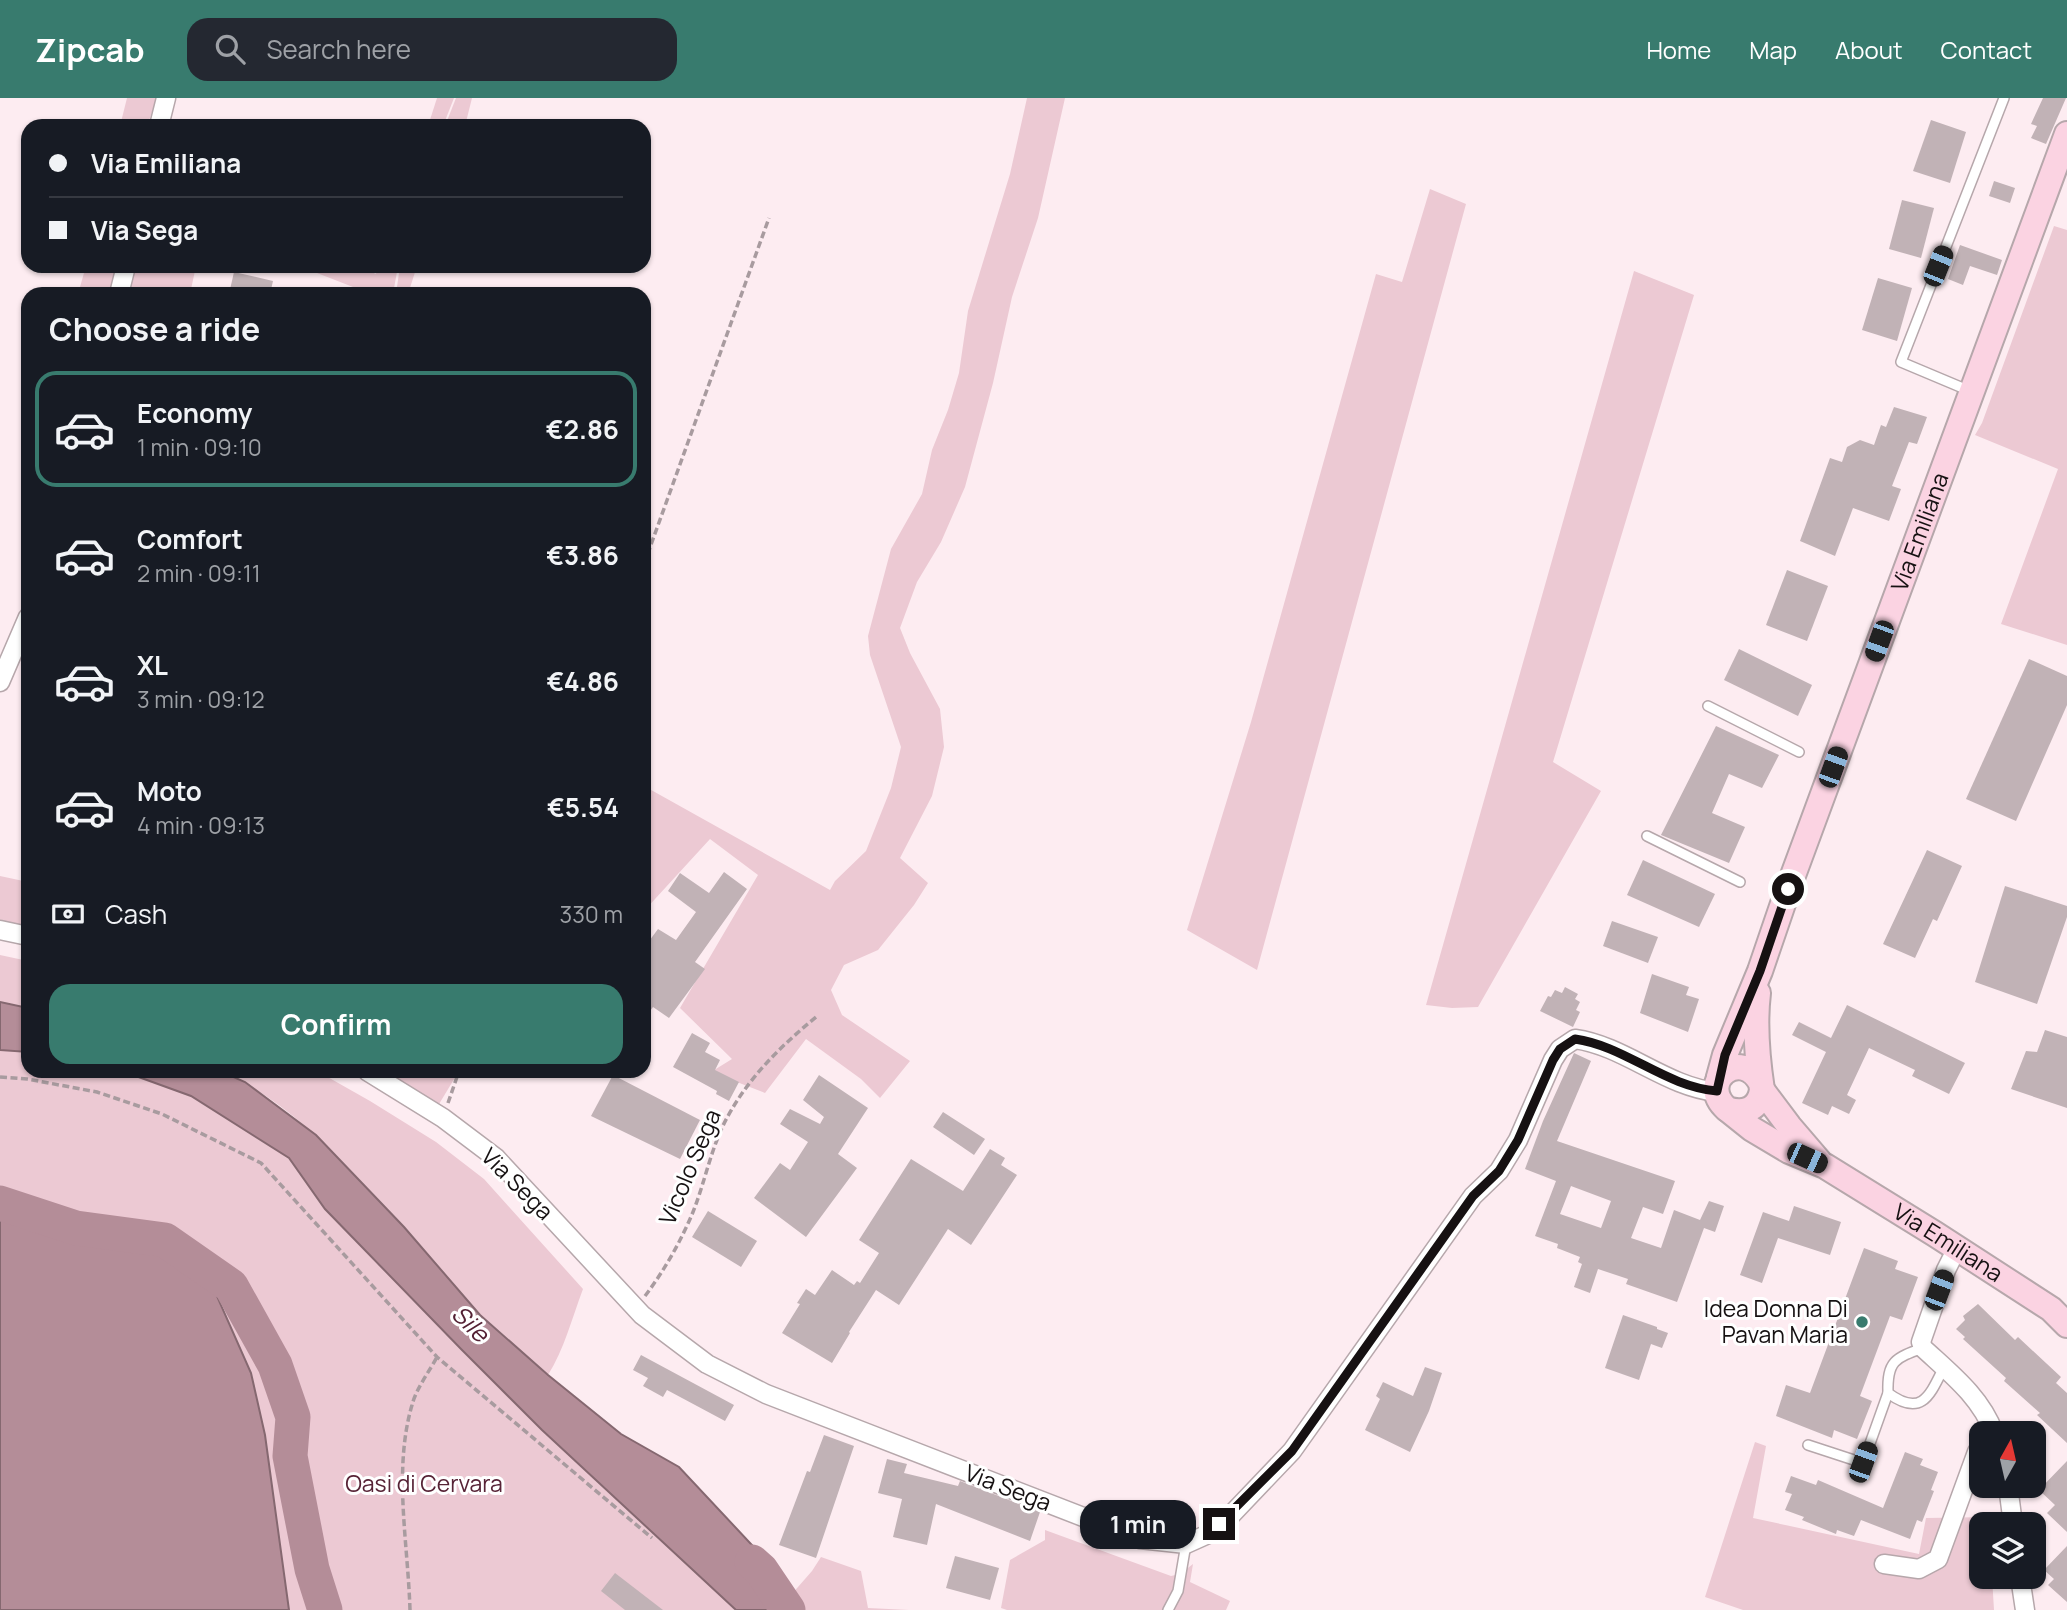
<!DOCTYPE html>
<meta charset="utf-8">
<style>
:root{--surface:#171b24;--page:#242831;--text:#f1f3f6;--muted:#9ea1a6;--line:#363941;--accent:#387b6e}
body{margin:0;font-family:Manrope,sans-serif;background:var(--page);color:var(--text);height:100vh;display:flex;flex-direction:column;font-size:26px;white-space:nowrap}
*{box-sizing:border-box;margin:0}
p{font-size:23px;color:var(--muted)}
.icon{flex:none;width:38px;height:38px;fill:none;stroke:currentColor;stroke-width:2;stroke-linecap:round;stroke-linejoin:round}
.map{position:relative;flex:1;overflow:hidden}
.sheet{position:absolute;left:21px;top:189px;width:630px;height:791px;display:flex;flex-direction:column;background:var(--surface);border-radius:21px;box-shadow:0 2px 5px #0004}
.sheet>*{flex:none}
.hud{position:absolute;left:21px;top:21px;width:630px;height:154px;border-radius:21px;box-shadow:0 2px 5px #0004;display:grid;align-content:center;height:154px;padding:0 28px;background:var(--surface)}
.needle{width:46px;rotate:8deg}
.buttons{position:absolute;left:1969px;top:1323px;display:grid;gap:14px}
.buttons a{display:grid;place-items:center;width:77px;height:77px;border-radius:14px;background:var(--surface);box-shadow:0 2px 5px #0004;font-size:35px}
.end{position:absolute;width:32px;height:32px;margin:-16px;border:9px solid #161112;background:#fff;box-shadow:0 0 0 4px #fff}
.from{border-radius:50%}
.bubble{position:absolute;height:49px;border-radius:21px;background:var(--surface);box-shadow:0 2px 5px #0004;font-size:23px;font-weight:700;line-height:49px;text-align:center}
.car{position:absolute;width:21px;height:42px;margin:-21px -10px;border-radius:9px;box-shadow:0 0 5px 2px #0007;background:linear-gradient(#222 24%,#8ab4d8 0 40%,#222 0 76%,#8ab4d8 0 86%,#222 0)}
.hud b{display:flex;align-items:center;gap:24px;height:66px;font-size:26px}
.hud b+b{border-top:2px solid var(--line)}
.hud i{width:18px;height:18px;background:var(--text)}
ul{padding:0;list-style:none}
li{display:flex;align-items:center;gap:21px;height:116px;margin:0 14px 10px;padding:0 14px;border:4px solid transparent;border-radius:21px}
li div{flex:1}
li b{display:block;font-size:26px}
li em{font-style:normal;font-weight:700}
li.selected{border-color:var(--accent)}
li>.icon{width:63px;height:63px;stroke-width:1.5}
h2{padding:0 28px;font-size:32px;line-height:84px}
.pay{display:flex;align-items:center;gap:18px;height:77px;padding:0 28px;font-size:26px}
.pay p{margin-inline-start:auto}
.cta{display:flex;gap:14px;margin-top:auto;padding:14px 28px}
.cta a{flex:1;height:80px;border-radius:21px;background:var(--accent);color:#fff;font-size:28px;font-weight:700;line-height:80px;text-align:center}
header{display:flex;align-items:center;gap:42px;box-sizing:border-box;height:98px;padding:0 35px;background:var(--accent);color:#fff}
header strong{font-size:33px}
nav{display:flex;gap:38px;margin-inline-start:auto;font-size:24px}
.search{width:490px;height:63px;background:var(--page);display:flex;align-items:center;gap:18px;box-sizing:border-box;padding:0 24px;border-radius:21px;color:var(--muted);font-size:26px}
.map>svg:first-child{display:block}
.green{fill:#ecc9d3}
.water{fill:#b48d98;stroke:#856870;stroke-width:2}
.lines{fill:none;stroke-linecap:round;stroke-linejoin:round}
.river{stroke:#b48d98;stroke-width:35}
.building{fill:#c1b2b6;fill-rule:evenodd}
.lane-casing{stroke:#b6a7ab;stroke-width:12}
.street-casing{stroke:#b6a7ab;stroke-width:21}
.secondary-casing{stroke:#b6a7ab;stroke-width:28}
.path{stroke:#a89b9f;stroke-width:3.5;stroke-dasharray:7 3.5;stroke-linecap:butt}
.lane{stroke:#fff;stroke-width:9}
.street{stroke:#fff;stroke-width:18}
.secondary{stroke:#fbd3e2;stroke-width:24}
.route{stroke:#161112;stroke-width:9}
.poi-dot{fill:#387b6e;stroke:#fff;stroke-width:2.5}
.labels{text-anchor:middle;stroke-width:6;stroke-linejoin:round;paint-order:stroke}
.street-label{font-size:23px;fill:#161112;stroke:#fff}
.poi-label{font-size:23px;fill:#161112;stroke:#fff;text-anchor:end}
.park-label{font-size:23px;fill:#572336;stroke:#fff}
.water-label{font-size:24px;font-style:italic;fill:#542134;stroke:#fff}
</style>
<header>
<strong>Zipcab</strong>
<div class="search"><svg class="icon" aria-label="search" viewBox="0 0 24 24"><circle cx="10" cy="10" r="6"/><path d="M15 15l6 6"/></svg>Search here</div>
<nav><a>Home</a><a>Map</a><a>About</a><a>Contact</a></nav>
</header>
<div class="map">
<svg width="2067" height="1512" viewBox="0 0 2067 1512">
<rect width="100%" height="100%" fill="#fdecf1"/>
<g class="green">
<path d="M127,0H157L147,28H120Z"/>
<path d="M437,0H454L443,28H428Z"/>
<path d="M456,0H472L465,28H445Z"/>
<path d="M1027,0H1065L1038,120L1012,199L993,285L965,389L941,444L917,484L900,530L910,555L940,611L944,649L932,698L900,760L928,785L914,807L878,852L844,867L831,892L842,917L910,963L880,1000L861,981L806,941L765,995L711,974L732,961L680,910L758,777L710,741L644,813V688L830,792L835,783L866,753L891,690L901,649L870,557L868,538L891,451L922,396L932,352L948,312L959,275L968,213L1010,76Z"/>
<path d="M1430,91L1466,106L1257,872L1187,832L1251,624L1376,176L1402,184Z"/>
<path d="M2054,128L2067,132V547L2001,526L2058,371L1975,337L1982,325Z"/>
<path d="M86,168H196L190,196H78Z"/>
<path d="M299,168H357L376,176L378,168H398L393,196H371Z"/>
<path d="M400,168H417L408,196H396Z"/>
<path d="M1634,173L1694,197L1553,664L1601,693L1478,909L1452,910L1426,907Z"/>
<path d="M0,778L28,784V833L0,828Z"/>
<path d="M0,857L28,863V910L0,904Z"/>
<path d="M0,952L28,954V973H122L191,998L289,1060L310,1090L750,1512H264L189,1174L137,1138L76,1130L0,1104Z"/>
<path d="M220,973H317L370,1003L436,1044L484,1081L583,1191C572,1220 564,1252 548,1277C526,1257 501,1238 480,1217C399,1137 327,1019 220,973Z"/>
<path d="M375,973H459L436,1011Z"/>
<path d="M1755,1344L1766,1348L1753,1420L1919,1456L1926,1420L1989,1419V1426H1981V1479H1992L1994,1512H1743L1705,1499Z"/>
<path d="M1045,1432L1171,1478L1180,1476L1193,1466L1190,1484L1230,1503L1226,1512H1007L1001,1510L1010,1462L1045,1442Z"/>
<path d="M821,1459L861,1473L868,1510L909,1512H785L784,1505L812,1473Z"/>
</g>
<g class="water">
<path d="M0,904L28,910V954L0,952Z"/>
<path d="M122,973H220L245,984L316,1037L404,1129L480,1217L548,1277L621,1336L679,1369L765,1461L785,1512H736L542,1332L462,1252L325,1111L289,1060L191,998Z"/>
<path d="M0,1104L113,1135L179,1159L213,1189L251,1275L265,1337L289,1512H0Z"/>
</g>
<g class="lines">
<g class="river">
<path d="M0,1105L76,1130L165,1142L231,1188L275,1267L293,1319L290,1358L312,1471L325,1512"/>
<path d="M752,1464L761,1472L788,1512"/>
</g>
</g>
<g class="building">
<path d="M2043,0H2066L2046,46L2031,40L2037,28L2031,26Z"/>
<path d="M1931,22L1966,34L1950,85L1913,73Z"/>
<path d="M1994,83L2015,90L2010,105L1989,98Z"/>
<path d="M1902,102L1934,110L1921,160L1889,151Z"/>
<path d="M1960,147L2002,162L1997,177L1970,168L1963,187L1948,181Z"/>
<path d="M234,174L273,183L270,196H229Z"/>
<path d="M1878,180L1912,190L1897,243L1862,232Z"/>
<path d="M1894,309L1927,319L1917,346L1909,344L1892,388L1901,391L1889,423L1853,410L1835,458L1800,443L1830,360L1842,364L1847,349L1860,342L1874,347L1881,327L1886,329Z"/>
<path d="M1787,472L1828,488L1807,543L1766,527Z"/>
<path d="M1739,551L1812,587L1798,618L1724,582Z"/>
<path d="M2029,561L2067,578V607L2016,723L1966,701Z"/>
<path d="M1716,628L1779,657L1762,690L1729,676L1712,715L1745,729L1729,765L1661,737Z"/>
<path d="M1927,752L1962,768L1937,823L1933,821L1915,860L1883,846Z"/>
<path d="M1643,762L1715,796L1699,829L1627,797Z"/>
<path d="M724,774L747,791L695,864L705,871L669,920L653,909L644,921V850L658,831L676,842L696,814L668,793L680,775L709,795Z"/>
<path d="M2005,788L2067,808V819L2037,906L1975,884Z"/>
<path d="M1612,823L1658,839L1648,865L1603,848Z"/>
<path d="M1652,876L1689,889L1686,897L1699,901L1688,934L1640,915Z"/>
<path d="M1565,889L1578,896L1575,901L1580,904L1576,912L1580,914L1573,929L1540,913L1548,898L1551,899L1555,892L1562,895Z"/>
<path d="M1847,907L1965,965L1949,996L1912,978L1915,972L1869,950L1847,997L1856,1002L1849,1016L1832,1008L1828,1017L1802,1005L1826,954L1792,937L1799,924L1831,940Z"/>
<path d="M2045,932L2067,939V1010L2011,991L2026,953L2037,954Z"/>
<path d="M692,935L710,945L705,954L720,962L715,972L739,984L729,1003L716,996L717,993L673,969Z"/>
<path d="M1574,955L1591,963L1557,1043L1675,1083L1663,1116L1643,1109L1631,1140L1661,1150L1674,1112L1700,1122L1709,1103L1724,1108L1715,1134L1704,1130L1677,1204L1626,1186L1628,1181L1598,1171L1590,1195L1574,1189L1582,1166L1578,1164L1580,1159L1557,1150L1558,1146L1535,1138L1556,1083L1525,1071L1543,1023ZM1571,1088L1611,1103L1601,1130L1560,1116Z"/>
<path d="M613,977L700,1022L680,1061L591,1018Z"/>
<path d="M819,977L868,1010L838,1056L857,1070L806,1139L754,1100L780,1065L790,1072L808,1044L780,1026L790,1011L820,1026L824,1019L803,1002Z"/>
<path d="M943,1014L985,1041L974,1057L933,1029Z"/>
<path d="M990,1051L1005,1060L1001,1067L1017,1077L971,1147L948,1131L899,1207L876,1192L849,1234L850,1235L832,1265L782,1235L800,1206L797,1205L806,1191L815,1197L832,1172L854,1187L857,1183L860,1185L879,1155L859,1142L911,1061L963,1093Z"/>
<path d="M1794,1108L1841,1124L1830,1157L1778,1140L1762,1185L1740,1177L1763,1114L1789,1123Z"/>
<path d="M708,1113L757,1143L741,1169L692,1139Z"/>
<path d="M1864,1150L1898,1163L1895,1171L1918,1179L1902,1222L1890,1218L1860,1298L1872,1303L1857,1341L1834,1332L1832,1340L1776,1318L1786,1287L1810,1295Z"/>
<path d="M1978,1206L2015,1242L2018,1239L2061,1279L2056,1285L2067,1295V1345L2037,1317L2040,1315L2004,1283L2006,1280L1963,1241L1965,1239L1956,1231L1965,1222L1963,1218Z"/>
<path d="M1623,1217L1657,1229V1231L1668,1235L1662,1250L1651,1246L1639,1282L1605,1270Z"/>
<path d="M641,1257L734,1307L725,1323L667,1292L663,1299L643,1288L648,1280L633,1272Z"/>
<path d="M1425,1269L1442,1275L1429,1313L1410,1354L1365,1332L1380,1301L1376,1298L1383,1284L1413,1298Z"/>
<path d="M824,1337L854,1348L816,1460L779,1447L807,1373L810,1374Z"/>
<path d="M1905,1354L1923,1361L1920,1367L1938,1374L1931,1392L1934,1393L1922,1424L1917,1422L1910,1441L1861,1422L1854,1438L1837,1432L1836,1436L1802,1422L1804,1419L1785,1412L1792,1396L1785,1394L1791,1378L1816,1387L1818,1382L1883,1410Z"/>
<path d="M887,1361L907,1366L904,1375L958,1388L960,1383L1040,1414L1030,1443L936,1406L927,1447L893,1439L902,1401L878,1395Z"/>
<path d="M2067,1363V1434L2047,1415L2055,1407L2039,1392Z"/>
<path d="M2067,1448V1504L2048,1487L2054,1481L2044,1472Z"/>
<path d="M955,1458L999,1470L990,1502L946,1490Z"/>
<path d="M615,1475L663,1512H625L601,1493Z"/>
</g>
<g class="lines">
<defs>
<g id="lane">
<path d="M1970,293L1901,264L2004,0"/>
<path d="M1708,608L1799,654"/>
<path d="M1647,738L1740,784"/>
<path d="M1923,1250C1895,1260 1887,1263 1888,1295C1922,1320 1930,1297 1944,1269"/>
<path d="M1808,1347L1863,1365L1888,1295"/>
<path d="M1168,1512L1178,1493L1186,1446"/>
</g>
<g id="street">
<path d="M159,28L166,0"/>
<path d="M119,196L126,168"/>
<path d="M0,584L28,519"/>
<path d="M0,832L28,838"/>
<path d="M367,973L443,1020L496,1060L642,1217L707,1266L766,1296L1140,1441L1186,1446L1206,1437L1232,1416L1292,1353L1473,1098L1499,1073L1518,1042L1553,962L1560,951L1575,941C1625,948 1666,989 1717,994"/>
<path d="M1957,1150L1946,1172L1921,1244L1923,1250C1950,1275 1981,1299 1994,1335"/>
<path d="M2008,1388L2013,1426"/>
<path d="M1884,1466L1919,1471L1938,1461L1977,1354L1981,1353"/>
<path d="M2020,1479L2025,1512"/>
</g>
<g id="secondary">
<path d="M1758,895C1754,928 1757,959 1762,992C1759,1011 1744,1017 1727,1011C1696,984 1741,948 1761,985"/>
<path id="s1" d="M1719,979L1725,957L1760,873L1788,791L2067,36"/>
<path d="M1762,992L1789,1028L1819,1063"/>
<path id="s2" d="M1727,1011L1752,1031L1789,1053L1825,1068L1935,1136L2051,1211L2067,1227"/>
</g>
</defs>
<use href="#lane" class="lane-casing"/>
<use href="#street" class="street-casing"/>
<use href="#secondary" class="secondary-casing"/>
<g class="path">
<path d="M644,466L769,120"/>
<path d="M0,979L27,981L97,994L162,1016L261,1065L437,1259L652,1440"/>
<path d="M448,1005L459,973"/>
<path d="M645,1198C664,1173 681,1143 693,1114C705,1084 712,1046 728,1018C750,978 781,948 816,919"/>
<path d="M410,1512C408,1445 393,1372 412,1307C416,1291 429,1274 437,1259"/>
</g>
<use href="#lane" class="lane"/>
<use href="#street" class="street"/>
<use href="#secondary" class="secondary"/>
</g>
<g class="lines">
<path class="route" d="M1219,1426L1292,1353L1473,1098L1499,1073L1518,1042L1553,962L1560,951L1575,941C1625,948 1666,989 1717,993L1725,957L1760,873L1788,791"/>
</g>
<circle class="poi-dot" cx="1862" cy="1224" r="7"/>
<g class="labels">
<g class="street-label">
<text dy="8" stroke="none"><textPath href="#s1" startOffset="581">Via Emiliana</textPath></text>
<text transform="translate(690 1069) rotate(-67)" y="8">Vicolo Sega</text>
<text transform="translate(517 1086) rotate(45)" y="8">Via Sega</text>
<text dy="8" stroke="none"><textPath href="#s2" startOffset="259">Via Emiliana</textPath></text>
<text transform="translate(1008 1390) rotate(21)" y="8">Via Sega</text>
</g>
<g class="poi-label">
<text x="1848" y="1219">Idea Donna Di<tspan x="1848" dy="26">Pavan Maria</tspan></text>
</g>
<g class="park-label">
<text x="424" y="1394">Oasi di Cervara</text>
</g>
<g class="water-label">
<text transform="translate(470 1226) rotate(44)" y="8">Sile</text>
</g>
</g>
</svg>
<div class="buttons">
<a><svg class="needle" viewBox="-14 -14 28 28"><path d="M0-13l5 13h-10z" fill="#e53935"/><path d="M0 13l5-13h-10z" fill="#9ea1a6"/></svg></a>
<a><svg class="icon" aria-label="layers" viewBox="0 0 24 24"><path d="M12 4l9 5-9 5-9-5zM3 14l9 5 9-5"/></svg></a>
</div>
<i class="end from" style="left:1788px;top:791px"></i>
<i class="end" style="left:1219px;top:1426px"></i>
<div class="bubble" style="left:1080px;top:1402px;width:116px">1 min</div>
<i class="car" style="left:1938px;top:168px;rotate:22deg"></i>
<i class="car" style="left:1879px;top:543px;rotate:200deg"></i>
<i class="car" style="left:1833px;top:669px;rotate:20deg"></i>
<i class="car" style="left:1807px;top:1060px;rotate:114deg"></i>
<i class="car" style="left:1939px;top:1192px;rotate:21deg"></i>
<i class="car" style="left:1863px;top:1364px;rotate:20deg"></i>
<div class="hud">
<b><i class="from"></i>Via Emiliana</b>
<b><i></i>Via Sega</b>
</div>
<section class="sheet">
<h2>Choose a ride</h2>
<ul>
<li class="selected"><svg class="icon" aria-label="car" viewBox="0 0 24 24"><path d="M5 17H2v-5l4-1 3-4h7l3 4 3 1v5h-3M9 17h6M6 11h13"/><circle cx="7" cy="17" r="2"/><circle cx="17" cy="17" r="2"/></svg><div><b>Economy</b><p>1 min · 09:10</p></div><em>€2.86</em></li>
<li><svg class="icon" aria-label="car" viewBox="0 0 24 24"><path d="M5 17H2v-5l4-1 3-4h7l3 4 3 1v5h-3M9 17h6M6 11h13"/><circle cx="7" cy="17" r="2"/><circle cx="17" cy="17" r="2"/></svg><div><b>Comfort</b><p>2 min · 09:11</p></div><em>€3.86</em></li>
<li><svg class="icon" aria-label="car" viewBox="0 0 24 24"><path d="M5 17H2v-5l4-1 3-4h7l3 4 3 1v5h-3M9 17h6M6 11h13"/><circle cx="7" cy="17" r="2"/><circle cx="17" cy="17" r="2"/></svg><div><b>XL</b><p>3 min · 09:12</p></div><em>€4.86</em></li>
<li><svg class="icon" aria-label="car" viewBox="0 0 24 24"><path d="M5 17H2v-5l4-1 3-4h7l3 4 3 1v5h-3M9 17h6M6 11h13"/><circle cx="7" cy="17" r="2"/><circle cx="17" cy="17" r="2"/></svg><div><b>Moto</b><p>4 min · 09:13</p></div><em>€5.54</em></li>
</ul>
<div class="pay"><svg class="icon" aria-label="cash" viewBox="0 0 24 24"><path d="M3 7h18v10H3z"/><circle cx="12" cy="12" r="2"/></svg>Cash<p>330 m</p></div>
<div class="cta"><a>Confirm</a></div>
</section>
</div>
